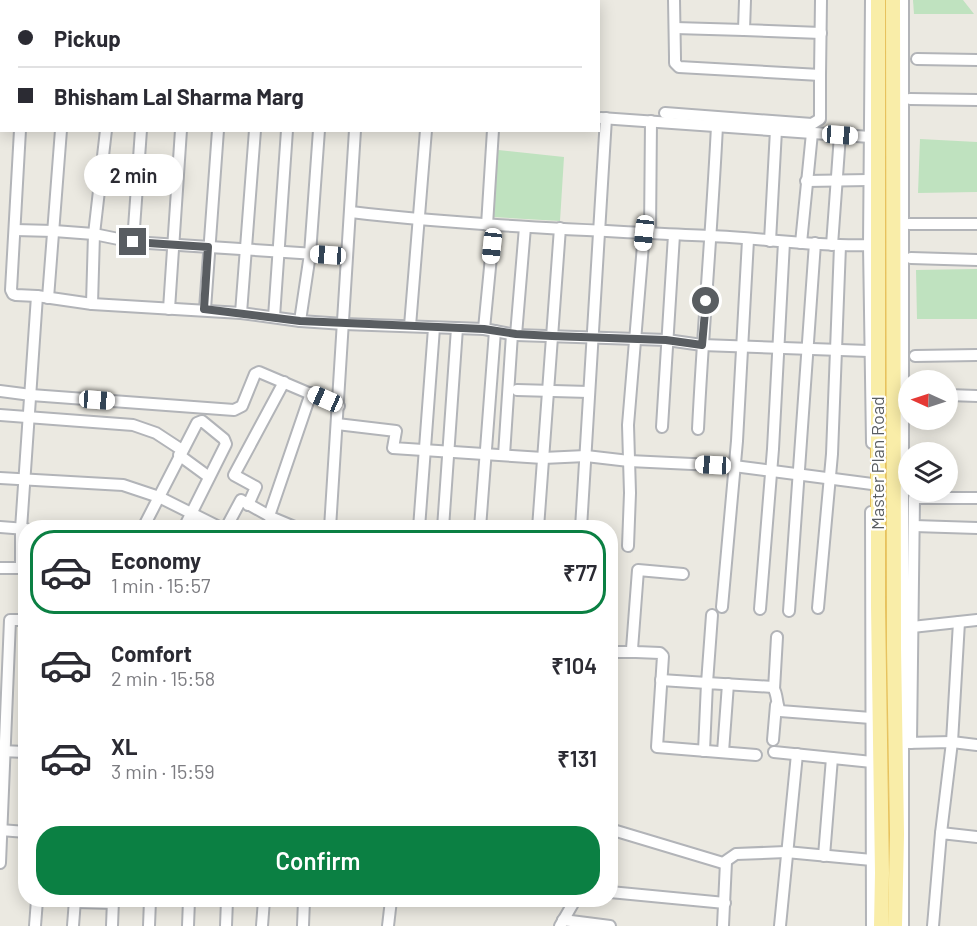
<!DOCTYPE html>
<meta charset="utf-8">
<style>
:root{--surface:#fff;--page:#f7f7f7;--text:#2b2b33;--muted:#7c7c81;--line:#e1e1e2;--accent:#0b8043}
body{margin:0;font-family:Barlow,sans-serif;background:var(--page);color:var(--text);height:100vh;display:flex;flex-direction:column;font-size:22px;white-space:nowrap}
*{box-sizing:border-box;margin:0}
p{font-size:20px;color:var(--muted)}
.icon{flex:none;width:33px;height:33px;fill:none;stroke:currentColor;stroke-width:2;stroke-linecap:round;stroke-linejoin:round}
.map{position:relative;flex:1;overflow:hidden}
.sheet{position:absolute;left:18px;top:520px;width:600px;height:387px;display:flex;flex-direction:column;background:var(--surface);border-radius:24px;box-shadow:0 3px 15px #0003}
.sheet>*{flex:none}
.banner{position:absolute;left:0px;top:0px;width:600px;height:132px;box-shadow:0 3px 15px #0003;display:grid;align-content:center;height:132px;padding:0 18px;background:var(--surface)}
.needle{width:39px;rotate:273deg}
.fabs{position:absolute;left:898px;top:370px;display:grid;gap:12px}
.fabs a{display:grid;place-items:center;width:60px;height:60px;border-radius:50%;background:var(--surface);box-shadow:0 3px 15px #0003;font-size:30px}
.end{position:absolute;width:27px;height:27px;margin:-14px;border:8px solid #595d61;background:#fff;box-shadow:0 0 0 3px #fff}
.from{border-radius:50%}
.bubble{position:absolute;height:42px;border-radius:21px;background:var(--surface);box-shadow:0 3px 15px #0003;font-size:20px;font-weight:600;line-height:42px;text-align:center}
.car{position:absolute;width:18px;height:36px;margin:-18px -9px;border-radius:8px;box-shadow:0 0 4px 2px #0007;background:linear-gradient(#fff 24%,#345 0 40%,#fff 0 76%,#345 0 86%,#fff 0)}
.banner b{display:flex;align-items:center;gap:21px;height:57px;font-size:22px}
.banner b+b{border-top:2px solid var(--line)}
.banner i{width:15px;height:15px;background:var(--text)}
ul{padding:10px 0 0;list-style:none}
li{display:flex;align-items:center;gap:18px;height:84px;margin:0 12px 9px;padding:0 6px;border:3px solid transparent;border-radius:24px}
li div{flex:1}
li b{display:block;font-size:22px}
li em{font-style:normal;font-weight:600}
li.on{border-color:var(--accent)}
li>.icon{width:54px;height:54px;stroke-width:1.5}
.cta{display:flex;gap:12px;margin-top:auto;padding:12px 18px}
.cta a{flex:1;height:69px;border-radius:24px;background:var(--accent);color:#fff;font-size:24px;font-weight:600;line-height:69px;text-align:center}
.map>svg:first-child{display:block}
.green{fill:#bfe2bf}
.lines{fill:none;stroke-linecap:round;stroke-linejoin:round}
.minor-casing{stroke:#b2b4b8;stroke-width:14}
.major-casing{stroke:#e7c25e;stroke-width:16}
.minor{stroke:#fff;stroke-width:10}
.major{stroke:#f9eda8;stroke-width:14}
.route{stroke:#595d61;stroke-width:8}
.labels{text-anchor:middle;stroke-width:4.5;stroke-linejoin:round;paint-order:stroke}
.street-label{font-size:18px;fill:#595d61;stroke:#fff}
</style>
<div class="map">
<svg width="977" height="926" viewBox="0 0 977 926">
<rect width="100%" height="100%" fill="#ebe9e1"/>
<g class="green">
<path d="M913,0H963L974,14H914Z"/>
<path d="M920,139L977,142V192L918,193Z"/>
<path d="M498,150L564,157L560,221L493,217Z"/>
<path d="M977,269V319H917L916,270Z"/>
</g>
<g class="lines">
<defs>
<g id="minor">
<path d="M674,0L675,57V63L679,67L820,75L821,0"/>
<path d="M745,0L744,30L821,33"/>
<path d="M871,0L869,245L872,443"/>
<path d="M903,0V926"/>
<path d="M27,2V0"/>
<path d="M68,2V0"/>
<path d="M113,2L114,0"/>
<path d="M150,2V0"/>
<path d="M192,2V0"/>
<path d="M226,2V0"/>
<path d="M263,2L264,0"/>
<path d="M297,2V0"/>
<path d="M328,2V0"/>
<path d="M365,2V0"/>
<path d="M441,2L443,0"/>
<path d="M500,2L502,0"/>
<path d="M583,2V0"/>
<path d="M0,13H2"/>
<path d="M675,28L744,30"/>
<path d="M917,59L977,60"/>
<path d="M910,99L977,100"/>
<path d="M665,113L812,124L820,119V75"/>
<path d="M601,118L870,137"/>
<path d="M0,120H2"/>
<path d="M20,130L11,290L13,294L16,295L37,296L92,304L241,313L300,321L344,324L484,329L516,335L667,340L702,345L869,351"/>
<path d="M806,181L869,180"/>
<path d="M351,212C470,226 590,230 710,236C763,238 816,247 869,245"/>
<path d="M909,224H977"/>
<path d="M487,225L493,130"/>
<path d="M15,230L54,231L94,234L133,242L346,256"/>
<path d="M650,233L651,121"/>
<path d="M770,241L776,130"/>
<path d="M133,242L141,130"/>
<path d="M801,243L812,133"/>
<path d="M832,245L840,135"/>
<path d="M911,258L977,260"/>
<path d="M48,298L61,130"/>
<path d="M92,304L94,234L106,130"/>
<path d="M169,309L181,130"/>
<path d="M205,309L218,130"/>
<path d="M241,313L255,130"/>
<path d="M274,317L287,130"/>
<path d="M300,321L310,254L319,130"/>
<path d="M410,326L426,130"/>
<path d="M484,329L494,226"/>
<path d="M516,335L525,227"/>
<path d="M915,356L977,355"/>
<path d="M517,390L589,392"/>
<path d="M0,391L31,395L234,410L242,406L255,374L259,372L339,406"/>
<path d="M948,395L977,396"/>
<path d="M0,415L133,425L156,433L182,450"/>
<path d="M337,424L396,431L393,448L543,458L586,456L629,461L734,466L872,484"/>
<path d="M662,427L674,235"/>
<path d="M698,429C703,328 712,227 717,126"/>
<path d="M179,455L209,477"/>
<path d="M504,455L512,334"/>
<path d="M0,478L123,485L159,497L221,528"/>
<path d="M248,505L256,487L234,475L284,382"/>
<path d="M871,512L872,926"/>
<path d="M269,516L311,393"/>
<path d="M914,526L977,528"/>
<path d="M0,527L26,529"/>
<path d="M143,528L197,423L202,421L224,439L226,444L184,528"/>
<path d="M226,528L241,500L273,518L297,528"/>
<path d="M330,528L355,130"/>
<path d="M419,528L434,328"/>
<path d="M443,528L457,328"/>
<path d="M480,528L495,331"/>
<path d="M538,528L560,228"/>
<path d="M581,528L606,118"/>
<path d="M628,546L630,493L628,425L644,233"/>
<path d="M0,568H21V529L37,296"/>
<path d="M683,574L638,570L632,649L636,652L660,653L663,656L657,747L756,755"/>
<path d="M722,607L737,441L748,240"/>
<path d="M818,608L832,454L840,246"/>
<path d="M760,609L773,449L784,242"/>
<path d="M789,611L815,243"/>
<path d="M912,627L977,620"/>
<path d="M610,652H636"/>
<path d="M661,680L707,683L712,615"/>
<path d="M774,689L777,637"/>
<path d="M773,740L776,705"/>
<path d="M905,743L952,742L977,745"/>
<path d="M911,743L914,498H977"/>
<path d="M0,751L26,752"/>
<path d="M704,751L707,683L773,687C778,695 776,703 780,711L871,718"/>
<path d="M723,752L728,684"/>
<path d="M774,752L872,762"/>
<path d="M0,830L26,832"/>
<path d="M941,833L952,742L959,622"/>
<path d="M610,835L613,830L723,863L736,854L786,852L872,860"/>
<path d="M824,856L832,758"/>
<path d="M0,863L10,620H26"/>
<path d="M610,892L725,903"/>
<path d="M75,902L113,903"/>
<path d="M563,920L610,926"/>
<path d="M35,926L37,900"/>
<path d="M73,926L75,900"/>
<path d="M112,926L113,900"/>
<path d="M149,926L150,900"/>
<path d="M188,926L189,900"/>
<path d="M226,926L227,900"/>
<path d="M262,926L264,900"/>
<path d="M303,926L304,900"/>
<path d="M388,926L391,900"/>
<path d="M560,926L575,900"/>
<path d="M723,926L726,862"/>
<path d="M780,926L797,754"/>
<path d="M933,926L941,833L977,837"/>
</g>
<g id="major">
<path d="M878,0V606L882,873L881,926"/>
<path d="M893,0L894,648L897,834L895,926"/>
</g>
</defs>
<use href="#minor" class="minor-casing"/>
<use href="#major" class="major-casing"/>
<use href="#minor" class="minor"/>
<use href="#major" class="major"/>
</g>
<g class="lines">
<path class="route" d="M133,242L208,247L204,309L300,321L484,329L516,334L552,336L666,340L702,345L706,301"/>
</g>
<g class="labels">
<g class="street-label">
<text transform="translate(878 463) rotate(-90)" y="6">Master Plan Road</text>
</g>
</g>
</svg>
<div class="fabs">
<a><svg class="needle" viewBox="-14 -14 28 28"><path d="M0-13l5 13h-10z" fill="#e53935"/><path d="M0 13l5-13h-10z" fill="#7c7c81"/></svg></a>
<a><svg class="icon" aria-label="layers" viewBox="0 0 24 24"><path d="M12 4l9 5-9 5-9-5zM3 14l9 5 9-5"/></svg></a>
</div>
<i class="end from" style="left:706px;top:301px"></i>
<i class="end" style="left:133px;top:242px"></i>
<div class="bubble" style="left:84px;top:154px;width:99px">2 min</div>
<i class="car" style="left:840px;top:135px;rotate:94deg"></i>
<i class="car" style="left:644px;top:233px;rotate:186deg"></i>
<i class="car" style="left:492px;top:246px;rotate:186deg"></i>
<i class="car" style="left:328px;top:255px;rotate:274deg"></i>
<i class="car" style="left:325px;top:399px;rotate:294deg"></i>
<i class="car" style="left:97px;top:400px;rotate:94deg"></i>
<i class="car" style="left:713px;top:465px;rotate:273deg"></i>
<div class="banner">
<b><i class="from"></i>Pickup</b>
<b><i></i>Bhisham Lal Sharma Marg</b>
</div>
<section class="sheet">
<ul>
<li class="on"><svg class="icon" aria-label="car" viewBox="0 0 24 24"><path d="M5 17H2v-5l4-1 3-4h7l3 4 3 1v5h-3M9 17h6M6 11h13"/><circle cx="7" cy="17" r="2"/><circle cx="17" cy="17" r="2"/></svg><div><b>Economy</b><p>1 min · 15:57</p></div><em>₹77</em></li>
<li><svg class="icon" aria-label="car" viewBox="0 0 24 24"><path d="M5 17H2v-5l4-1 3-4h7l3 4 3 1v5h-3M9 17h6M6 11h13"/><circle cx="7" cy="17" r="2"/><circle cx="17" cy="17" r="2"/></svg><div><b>Comfort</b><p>2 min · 15:58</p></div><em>₹104</em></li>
<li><svg class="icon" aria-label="car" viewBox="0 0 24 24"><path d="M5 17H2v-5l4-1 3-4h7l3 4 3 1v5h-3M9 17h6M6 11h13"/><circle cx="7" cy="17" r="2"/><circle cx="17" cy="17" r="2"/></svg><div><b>XL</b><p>3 min · 15:59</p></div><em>₹131</em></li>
</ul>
<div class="cta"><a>Confirm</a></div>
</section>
</div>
